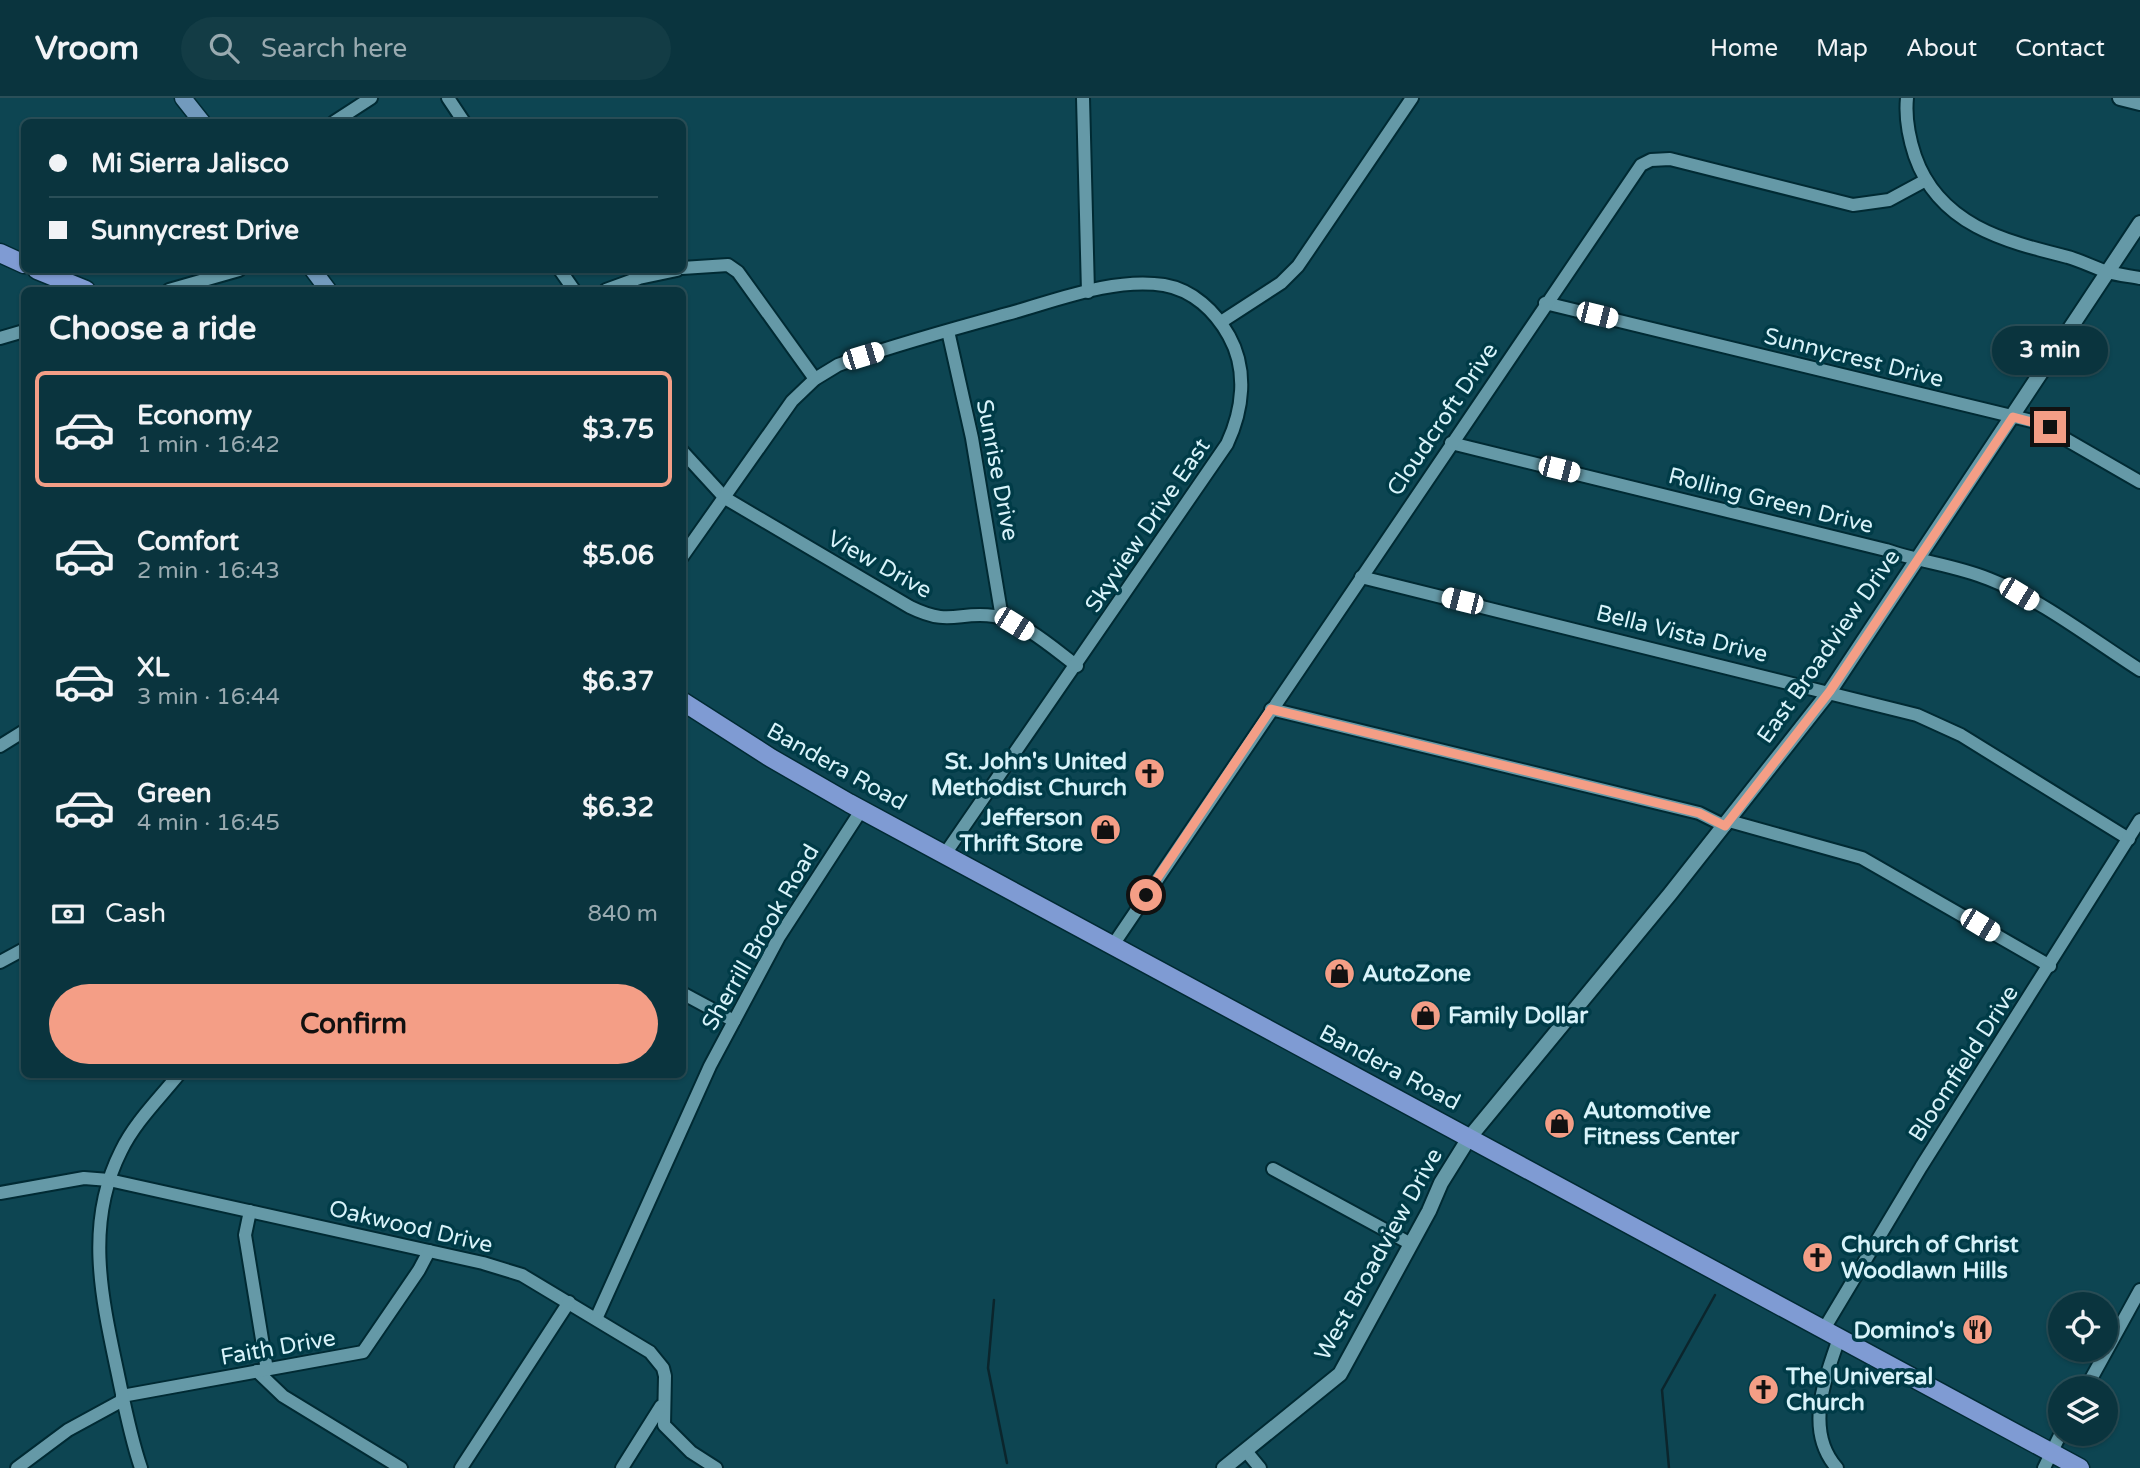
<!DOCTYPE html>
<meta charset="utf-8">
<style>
:root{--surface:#0a343e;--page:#133c45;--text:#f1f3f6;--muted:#99aab0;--line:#2a4f58;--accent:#f49e86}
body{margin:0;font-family:"Varela Round",sans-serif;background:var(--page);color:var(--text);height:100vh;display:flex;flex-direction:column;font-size:26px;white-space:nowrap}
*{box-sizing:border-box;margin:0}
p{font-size:23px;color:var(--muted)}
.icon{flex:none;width:38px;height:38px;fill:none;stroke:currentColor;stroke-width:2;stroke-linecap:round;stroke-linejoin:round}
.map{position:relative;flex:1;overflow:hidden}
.details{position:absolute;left:21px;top:189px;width:665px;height:791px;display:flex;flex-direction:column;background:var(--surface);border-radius:10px;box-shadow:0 2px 5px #0004,0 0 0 2px var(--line)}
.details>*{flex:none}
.hud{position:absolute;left:21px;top:21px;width:665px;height:154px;border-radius:10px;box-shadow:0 2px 5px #0004,0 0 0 2px var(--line);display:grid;align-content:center;height:154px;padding:0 28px;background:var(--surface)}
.tools{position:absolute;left:2048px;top:1194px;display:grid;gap:14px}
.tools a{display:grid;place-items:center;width:70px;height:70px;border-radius:50%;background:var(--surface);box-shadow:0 2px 5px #0004,0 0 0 2px var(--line);font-size:35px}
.end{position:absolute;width:32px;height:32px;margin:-16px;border:9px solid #f49e86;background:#111;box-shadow:0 0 0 4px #111}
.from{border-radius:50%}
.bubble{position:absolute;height:49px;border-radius:24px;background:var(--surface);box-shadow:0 2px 5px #0004,0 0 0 2px var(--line);font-size:23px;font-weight:700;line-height:49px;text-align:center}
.car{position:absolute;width:21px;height:42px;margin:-21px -10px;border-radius:9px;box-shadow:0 0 5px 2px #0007;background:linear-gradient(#fff 24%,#345 0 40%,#fff 0 76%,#345 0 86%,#fff 0)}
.hud b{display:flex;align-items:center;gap:24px;height:66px;font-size:26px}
.hud b+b{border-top:2px solid var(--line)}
.hud i{width:18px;height:18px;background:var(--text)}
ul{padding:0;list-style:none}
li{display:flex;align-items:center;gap:21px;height:116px;margin:0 14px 10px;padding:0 14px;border:4px solid transparent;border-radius:10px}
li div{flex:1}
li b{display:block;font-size:26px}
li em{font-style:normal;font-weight:700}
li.on{border-color:var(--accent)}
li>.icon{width:63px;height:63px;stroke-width:1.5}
h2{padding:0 28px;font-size:32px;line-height:84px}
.pay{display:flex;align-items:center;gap:18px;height:77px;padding:0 28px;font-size:26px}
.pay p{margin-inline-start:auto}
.cta{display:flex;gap:14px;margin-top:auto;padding:14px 28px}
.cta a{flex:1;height:80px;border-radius:42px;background:var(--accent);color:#111;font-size:28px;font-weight:700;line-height:80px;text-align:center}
header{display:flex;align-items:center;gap:42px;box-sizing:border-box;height:98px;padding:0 35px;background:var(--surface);border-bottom:2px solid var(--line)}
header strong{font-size:33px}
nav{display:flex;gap:38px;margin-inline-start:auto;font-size:24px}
.search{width:490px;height:63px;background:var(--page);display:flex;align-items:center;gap:18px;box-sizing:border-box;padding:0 24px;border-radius:38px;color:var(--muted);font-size:26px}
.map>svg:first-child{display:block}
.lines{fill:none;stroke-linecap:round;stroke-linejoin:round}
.stream{stroke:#0b252c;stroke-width:2.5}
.minor-casing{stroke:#002a33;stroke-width:16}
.tertiary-casing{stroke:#002a33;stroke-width:18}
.secondary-casing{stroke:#002a33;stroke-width:19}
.primary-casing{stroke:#002a33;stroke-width:21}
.minor{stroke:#6599a7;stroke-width:12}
.tertiary{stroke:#6599a7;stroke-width:14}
.secondary{stroke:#729abd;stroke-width:16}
.primary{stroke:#7f9bd3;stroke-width:18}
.route{stroke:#f49e86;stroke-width:9}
.labels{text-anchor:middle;stroke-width:7;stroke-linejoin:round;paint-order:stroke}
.street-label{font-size:23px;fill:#d8f3fa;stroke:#003b47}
.poi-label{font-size:23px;font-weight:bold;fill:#d8f3fa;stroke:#003b47;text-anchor:start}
</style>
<header>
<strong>Vroom</strong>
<div class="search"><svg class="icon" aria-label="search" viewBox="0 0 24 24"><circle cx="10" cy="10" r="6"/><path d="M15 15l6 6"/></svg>Search here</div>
<nav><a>Home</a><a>Map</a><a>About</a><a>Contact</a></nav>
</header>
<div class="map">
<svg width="2140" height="1370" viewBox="0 0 2140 1370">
<rect width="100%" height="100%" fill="#0d4552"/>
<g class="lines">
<g class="stream">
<path d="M994,1202L988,1270L1007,1365"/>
<path d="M1669,1370L1662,1292L1715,1197"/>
</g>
<defs>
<g id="minor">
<path d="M448,0L464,24"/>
<path d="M1083,0L1088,194"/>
<path d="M1907,0C1905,20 1909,40 1915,58C1939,127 2004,143 2068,159C2082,163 2095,170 2108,174C2118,177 2130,178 2140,180"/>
<path d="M334,24L371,0"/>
<path d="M682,170L728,167L738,174L815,281"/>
<path d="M560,172L574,192"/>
<path d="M169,192L239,172"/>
<path d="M606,192L639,180L677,172"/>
<path d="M1545,205L2036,324L2140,384"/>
<path d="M1221,224L1281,185L1298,168L1412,0"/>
<path d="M948,233L972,340L1002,520"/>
<path d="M0,240L24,233"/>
<path d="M1451,345L1886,452C1920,464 1955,467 1989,481C2040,501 2093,542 2140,572"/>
<path d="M682,353L725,400L910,509C951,529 957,513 994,518C1023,523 1053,550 1077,568"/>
<path d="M682,459L792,303L815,281L838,267C893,247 950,232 1007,216C1055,203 1113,179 1164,187C1193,192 1215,213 1229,238C1248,272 1243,312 1227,346L945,756"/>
<path d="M1361,479L1917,617L1961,637L2129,741"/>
<path d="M1271,611L1699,715L1725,728"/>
<path d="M0,648L24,633"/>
<path d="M1729,723L1862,760L2050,868"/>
<path d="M1113,847L1641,67L1651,62L1670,61L1853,107L1889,102L1926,82"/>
<path d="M0,864L24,851"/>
<path d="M682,895L734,923"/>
<path d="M1273,1071L1411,1146"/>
<path d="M0,1095L84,1080L109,1082L483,1165L522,1177L650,1254L663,1270L665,1278L664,1327L691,1354L716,1370"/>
<path d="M250,1113L245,1137L267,1272"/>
<path d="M596,1221L710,968L779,839L862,711"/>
<path d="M1824,1231L1921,1069L2140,722"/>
<path d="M257,1273L283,1298L401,1370"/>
<path d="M2086,1290L2140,1192"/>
<path d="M122,1298L363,1254L419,1172L429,1153"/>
<path d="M1246,1353L1260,1370"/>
<path d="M17,1370L68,1332L123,1302"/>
<path d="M141,1370C130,1338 124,1305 117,1272C101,1197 85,1124 121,1053C135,1024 159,1001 179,976"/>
<path d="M461,1370L569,1204"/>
<path d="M622,1370L661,1308"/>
<path d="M1837,1370C1804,1333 1825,1281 1839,1240"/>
<path d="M2044,1370L2061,1335"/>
</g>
<g id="tertiary">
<path d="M2120,0L2140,5"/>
<path d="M1224,1370L1340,1276L1429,1113L1441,1085L1469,1040L1670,796L1830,593L2140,125"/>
</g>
<g id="secondary">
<path d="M183,0L202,24"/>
<path d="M313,172L328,192"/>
</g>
<g id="primary">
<path d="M0,155L24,166"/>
<path d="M37,172L86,192"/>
<path d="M682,603L771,660L849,705L2080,1370"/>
</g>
</defs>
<use href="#minor" class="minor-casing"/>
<use href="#tertiary" class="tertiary-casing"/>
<use href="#secondary" class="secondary-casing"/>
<use href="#primary" class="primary-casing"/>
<use href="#minor" class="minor"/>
<use href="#tertiary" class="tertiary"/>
<use href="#secondary" class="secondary"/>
<use href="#primary" class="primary"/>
</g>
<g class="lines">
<path class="route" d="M1146,797L1271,611L1699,715L1725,728L1830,593L2013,319L2050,329"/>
</g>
<defs>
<symbol id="church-disc" viewBox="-11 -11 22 22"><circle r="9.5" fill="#f49e86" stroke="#003b47"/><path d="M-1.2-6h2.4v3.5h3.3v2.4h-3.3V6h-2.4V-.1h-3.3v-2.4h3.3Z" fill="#111"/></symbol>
<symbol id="shop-disc" viewBox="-11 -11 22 22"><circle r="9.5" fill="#f49e86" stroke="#003b47"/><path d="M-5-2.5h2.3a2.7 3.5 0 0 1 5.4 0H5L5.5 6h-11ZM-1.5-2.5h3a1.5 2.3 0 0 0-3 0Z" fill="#111"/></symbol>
<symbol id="restaurant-disc" viewBox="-11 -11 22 22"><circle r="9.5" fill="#f49e86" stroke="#003b47"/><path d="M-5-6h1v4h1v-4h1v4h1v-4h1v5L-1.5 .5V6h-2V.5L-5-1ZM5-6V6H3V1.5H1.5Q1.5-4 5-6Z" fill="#111"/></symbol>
</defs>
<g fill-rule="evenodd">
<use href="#church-disc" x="1132" y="658" width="35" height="35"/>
<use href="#shop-disc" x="1088" y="714" width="35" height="35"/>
<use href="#shop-disc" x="1322" y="858" width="35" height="35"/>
<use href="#shop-disc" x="1408" y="900" width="35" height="35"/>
<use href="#shop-disc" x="1542" y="1008" width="35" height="35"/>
<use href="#church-disc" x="1800" y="1142" width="35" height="35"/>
<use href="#restaurant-disc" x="1960" y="1214" width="35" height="35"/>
<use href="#church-disc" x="1746" y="1274" width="35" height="35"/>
</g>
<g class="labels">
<g class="street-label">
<text transform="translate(1854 259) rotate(14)" y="8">Sunnycrest Drive</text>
<text transform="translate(1442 321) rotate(-56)" y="8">Cloudcroft Drive</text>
<text transform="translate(998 372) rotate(79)" y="8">Sunrise Drive</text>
<text transform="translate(1771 402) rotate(14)" y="8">Rolling Green Drive</text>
<text transform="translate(1147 427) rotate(-56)" y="8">Skyview Drive East</text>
<text transform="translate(880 466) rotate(29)" y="8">View Drive</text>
<text transform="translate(1682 535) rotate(14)" y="8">Bella Vista Drive</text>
<text transform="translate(1828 548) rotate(-55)" y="8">East Broadview Drive</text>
<text transform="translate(837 668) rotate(29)" y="8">Bandera Road</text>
<text transform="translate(760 839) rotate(-60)" y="8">Sherrill Brook Road</text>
<text transform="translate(1963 965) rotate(-57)" y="8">Bloomfield Drive</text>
<text transform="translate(1390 969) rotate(28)" y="8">Bandera Road</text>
<text transform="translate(411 1128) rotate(13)" y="8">Oakwood Drive</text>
<text transform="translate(1378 1156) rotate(-61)" y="8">West Broadview Drive</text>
<text transform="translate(278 1249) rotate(-10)" y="8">Faith Drive</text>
</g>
<g class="poi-label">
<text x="1127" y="671" text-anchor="end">St. John's United<tspan x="1127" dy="26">Methodist Church</tspan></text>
<text x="1083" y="727" text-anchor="end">Jefferson<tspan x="1083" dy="26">Thrift Store</tspan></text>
<text x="1362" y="883">AutoZone</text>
<text x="1448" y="925">Family Dollar</text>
<text x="1583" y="1020">Automotive<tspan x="1583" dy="26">Fitness Center</tspan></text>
<text x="1841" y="1154">Church of Christ<tspan x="1841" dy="26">Woodlawn Hills</tspan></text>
<text x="1955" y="1240" text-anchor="end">Domino's</text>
<text x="1786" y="1286">The Universal<tspan x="1786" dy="26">Church</tspan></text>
</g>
</g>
</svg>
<div class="tools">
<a><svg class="icon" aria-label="locate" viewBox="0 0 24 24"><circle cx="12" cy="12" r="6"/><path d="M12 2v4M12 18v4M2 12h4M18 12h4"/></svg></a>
<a><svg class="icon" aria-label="layers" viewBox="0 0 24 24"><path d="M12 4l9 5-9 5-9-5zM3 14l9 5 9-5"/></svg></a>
</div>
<i class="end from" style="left:1146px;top:797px"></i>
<i class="end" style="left:2050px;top:329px"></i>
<div class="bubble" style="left:1992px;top:228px;width:116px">3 min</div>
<i class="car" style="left:1597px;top:217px;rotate:104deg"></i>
<i class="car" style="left:863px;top:258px;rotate:73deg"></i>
<i class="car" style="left:1559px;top:371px;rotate:104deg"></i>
<i class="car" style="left:2019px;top:496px;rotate:121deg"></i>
<i class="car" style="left:1462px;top:503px;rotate:284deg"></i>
<i class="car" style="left:1014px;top:526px;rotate:122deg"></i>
<i class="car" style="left:1980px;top:827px;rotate:121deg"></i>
<div class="hud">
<b><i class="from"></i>Mi Sierra Jalisco</b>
<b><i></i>Sunnycrest Drive</b>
</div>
<section class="details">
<h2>Choose a ride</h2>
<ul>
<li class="on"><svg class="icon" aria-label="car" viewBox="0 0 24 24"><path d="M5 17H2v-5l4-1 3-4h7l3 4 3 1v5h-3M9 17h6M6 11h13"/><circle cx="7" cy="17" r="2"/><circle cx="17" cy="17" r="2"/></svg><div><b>Economy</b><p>1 min · 16:42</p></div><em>$3.75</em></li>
<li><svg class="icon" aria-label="car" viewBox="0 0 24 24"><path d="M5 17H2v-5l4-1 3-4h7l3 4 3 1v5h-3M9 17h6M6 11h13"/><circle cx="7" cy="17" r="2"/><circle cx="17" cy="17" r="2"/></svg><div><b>Comfort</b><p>2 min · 16:43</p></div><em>$5.06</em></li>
<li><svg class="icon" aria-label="car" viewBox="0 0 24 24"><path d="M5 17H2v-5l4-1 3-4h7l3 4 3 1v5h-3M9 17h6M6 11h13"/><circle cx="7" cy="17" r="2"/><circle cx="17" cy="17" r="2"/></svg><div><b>XL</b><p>3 min · 16:44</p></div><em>$6.37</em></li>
<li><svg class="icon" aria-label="car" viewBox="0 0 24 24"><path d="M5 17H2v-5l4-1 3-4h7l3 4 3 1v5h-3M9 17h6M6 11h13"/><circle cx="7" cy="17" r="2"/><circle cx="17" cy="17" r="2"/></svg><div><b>Green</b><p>4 min · 16:45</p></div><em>$6.32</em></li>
</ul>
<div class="pay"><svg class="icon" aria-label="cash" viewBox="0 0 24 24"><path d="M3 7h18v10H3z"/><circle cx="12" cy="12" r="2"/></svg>Cash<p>840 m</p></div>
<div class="cta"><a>Confirm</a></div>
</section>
</div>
